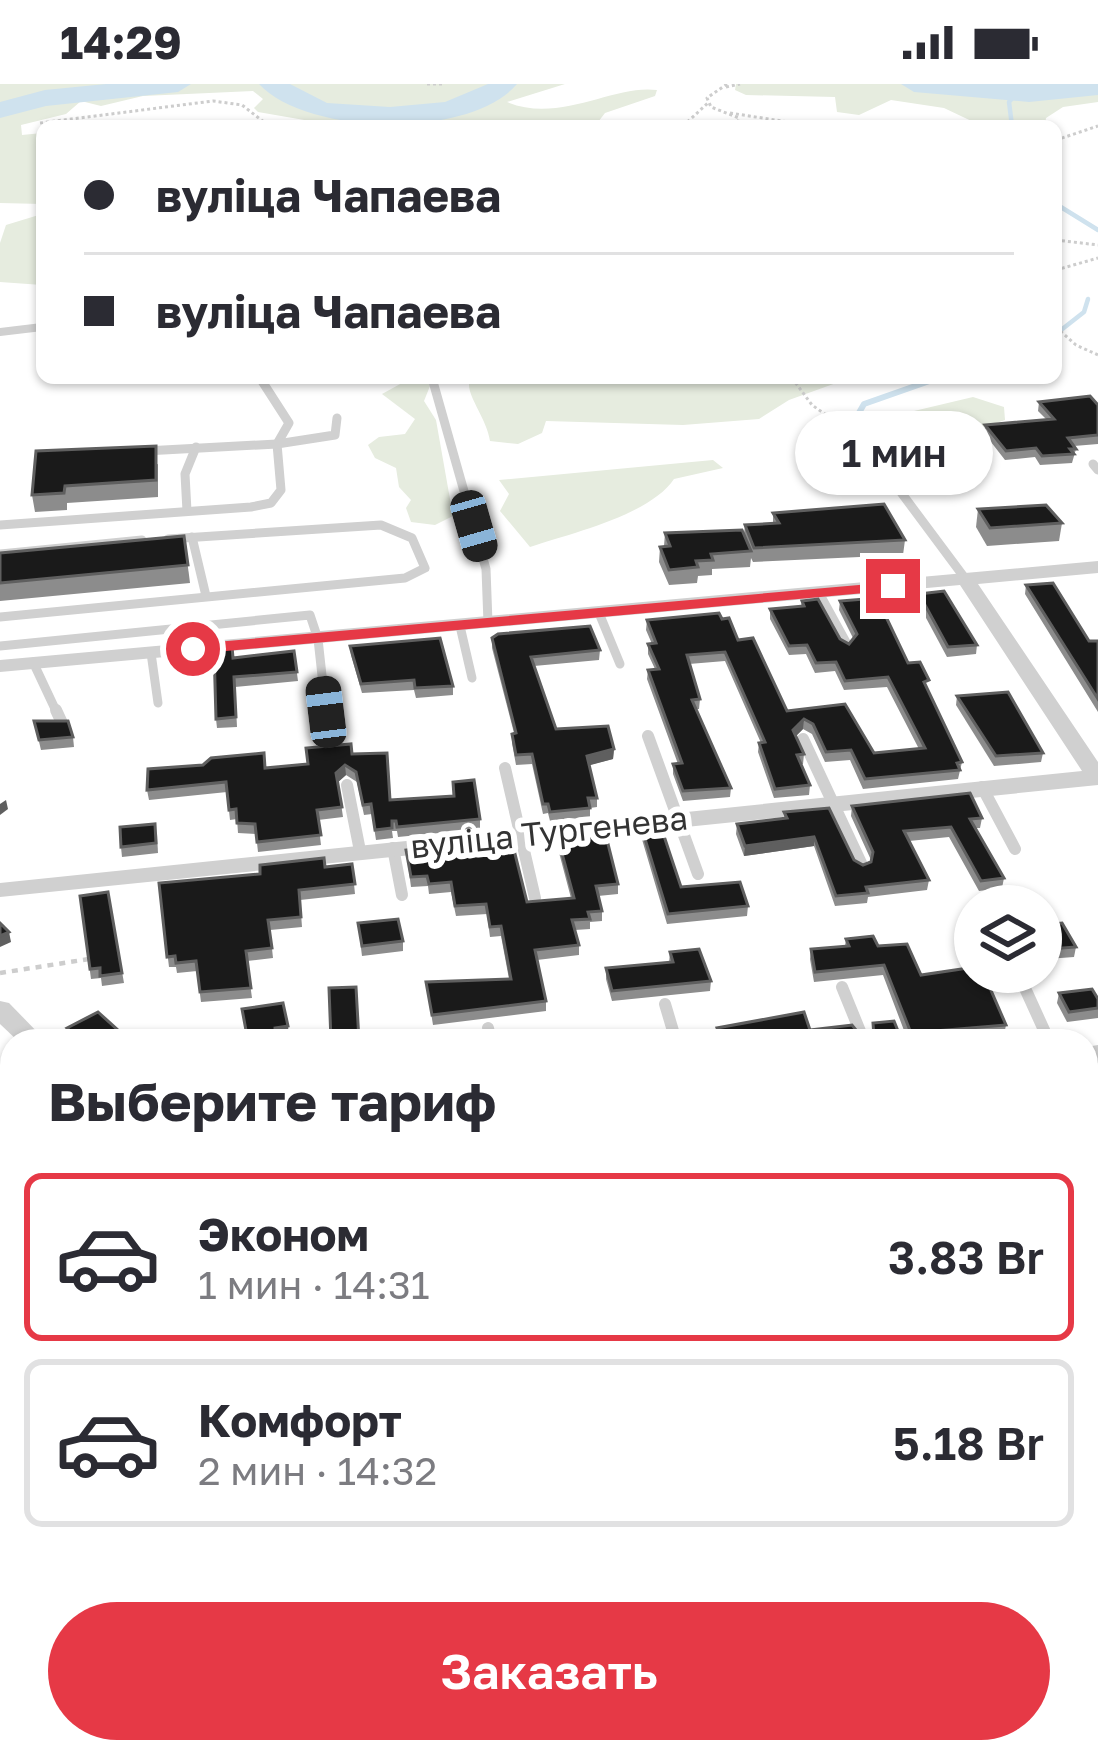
<!DOCTYPE html>
<html lang="ru">
<meta charset="utf-8">
<style>
:root{--surface:#fff;--page:#f7f7f7;--text:#2b2b33;--muted:#7c7c81;--line:#e1e1e2;--accent:#e63946}
body{margin:0;font-family:"Golos Text",sans-serif;background:var(--page);color:var(--text);height:100vh;display:flex;flex-direction:column;font-size:45px;white-space:nowrap}
*{box-sizing:border-box;margin:0}
p{font-size:39px;color:var(--muted)}
.icon{flex:none;width:66px;height:66px;fill:none;stroke:currentColor;stroke-width:2;stroke-linecap:round;stroke-linejoin:round}
.map{position:relative;flex:1;overflow:hidden}
.details{position:absolute;left:0px;top:945px;width:1098px;height:735px;display:flex;flex-direction:column;background:var(--surface);border-radius:36px 36px 0 0;box-shadow:0 3px 9px #0004}
.details>*{flex:none}
.hud{position:absolute;left:36px;top:36px;width:1026px;height:264px;border-radius:18px;box-shadow:0 3px 9px #0004;display:grid;align-content:center;height:264px;padding:0 48px;background:var(--surface)}
.fabs{position:absolute;left:954px;top:801px;display:grid;gap:24px}
.fabs a{display:grid;place-items:center;width:108px;height:108px;border-radius:50%;background:var(--surface);box-shadow:0 3px 9px #0004;font-size:60px}
.end{position:absolute;width:54px;height:54px;margin:-27px;border:15px solid #e63946;background:#fff;box-shadow:0 0 0 6px #fff}
.from{border-radius:50%}
.bubble{position:absolute;height:84px;border-radius:42px;background:var(--surface);box-shadow:0 3px 9px #0004;font-size:39px;font-weight:600;line-height:84px;text-align:center}
.car{position:absolute;width:36px;height:72px;margin:-36px -18px;border-radius:15px;box-shadow:0 0 9px 3px #0007;background:linear-gradient(#222 24%,#8ab4d8 0 40%,#222 0 76%,#8ab4d8 0 86%,#222 0)}
.hud b{display:flex;align-items:center;gap:42px;height:114px;font-size:45px}
.hud b+b{border-top:3px solid var(--line)}
.hud i{width:30px;height:30px;background:var(--text)}
ul{padding:0;list-style:none}
li{display:flex;align-items:center;gap:36px;height:168px;margin:0 24px 18px;padding:0 24px;border:6px solid var(--line);border-radius:18px}
li div{flex:1}
li b{display:block;font-size:45px}
li em{font-style:normal;font-weight:600}
li.on{border-color:var(--accent)}
li>.icon{width:108px;height:108px;stroke-width:1.5}
h2{padding:0 48px;font-size:54px;line-height:144px}
.button{display:flex;gap:24px;margin-top:auto;padding:24px 48px}
.button a{flex:1;height:138px;border-radius:72px;background:var(--accent);color:#fff;font-size:48px;font-weight:600;line-height:138px;text-align:center}
.status{display:flex;justify-content:space-between;align-items:center;height:84px;padding:0 60px;background:var(--surface);direction:ltr}
.status svg{height:33px;fill:currentColor}
.map>svg:first-child{display:block}
.green{fill:#e6ecdf}
.lines{fill:none;stroke-linecap:round;stroke-linejoin:round}
.stream-far1{stroke:#cfe2ee;stroke-width:4.5}
.stream{stroke:#cfe2ee;stroke-width:6}
.river{fill:#cfe2ee;fill-rule:evenodd}
.path-far2{stroke:#cdcdcd;stroke-width:3;stroke-dasharray:3 3;stroke-linecap:butt}
.path-far1{stroke:#cdcdcd;stroke-width:4.5;stroke-dasharray:6 6;stroke-linecap:butt}
.path{stroke:#cdcdcd;stroke-width:6;stroke-dasharray:8 8;stroke-linecap:butt}
.lane-far3{stroke:#d0d0d0;stroke-width:8}
.lane-far2{stroke:#d0d0d0;stroke-width:9}
.lane-far1{stroke:#d0d0d0;stroke-width:12}
.lane{stroke:#d0d0d0;stroke-width:15}
.street{fill:#d0d0d0;fill-rule:evenodd}
.wall{fill:#8c8c8c}
.shaded-wall{fill:#5f5f5f}
.building{fill:#1a1a1a;stroke:#5f5f5f;stroke-width:3}
.route{fill:#e63946}
.labels{text-anchor:middle;stroke-width:12;stroke-linejoin:round;paint-order:stroke}
.street-label{font-size:33px;fill:#333;stroke:#fff}
</style>
<div class="status"><b>14:29</b><svg viewBox="0 0 49 12"><path d="M0 12V9h3v3zM5 12V6h3v6zM10 12V3h3v9zM15 12V0h3v12zM26 1h20v11H26zM47 4h2v5h-2z"/></svg></div>
<div class="map">
<svg width="1098" height="1679" viewBox="0 0 1098 1679">
<rect width="100%" height="100%" fill="#fff"/>
<g class="green">
<path d="M0,0H565L507,18C560,40 614,0 657,6L655,12L605,29L595,42H339L258,28L254,24L263,15L253,7L143,12L101,22L81,17L66,30L21,41L22,51L42,49V120L0,119Z"/>
<path d="M736,0H1098V18L1063,23L1046,34L1045,42H982L944,24L891,16L859,31L837,28L835,13L746,11L735,6Z"/>
<path d="M42,130V201L0,198V159L6,141Z"/>
<path d="M411,294H427L430,302L424,317L436,336L453,432L435,441L411,438L406,424L411,416L399,403L396,384L375,374L368,361L379,353L405,350L415,335L382,310Z"/>
<path d="M562,294H850L789,316L759,335L683,341L546,337L542,349L518,360L490,357C487,336 468,313 469,300Z"/>
<path d="M973,313L1004,323L1005,336L979,345L923,346L914,327Z"/>
<path d="M713,376L723,384L674,395C650,431 572,449 530,463L500,427L509,410L499,396Z"/>
</g>
<g class="lines">
<g class="stream-far1">
<path d="M1012,42L1009,18L1015,11"/>
<path d="M1056,120L1098,146"/>
<path d="M1056,250L1084,228L1088,215"/>
</g>
<path class="stream" d="M871,343L856,334L864,320L938,294"/>
<g class="river">
<path d="M106,0H191L178,8L46,22L0,34V18L45,6Z"/>
<path d="M259,0H290L327,19L390,23L445,18L488,0H517C471,55 307,52 259,0Z"/>
<path d="M901,0H1098V11L1029,18L914,8Z"/>
</g>
<g class="path-far2">
<path d="M427,0H443"/>
<path d="M727,0L707,14L711,23L739,34L737,42"/>
<path d="M726,3L740,0"/>
<path d="M730,29L814,42"/>
<path d="M40,39L213,17L242,21L269,42"/>
<path d="M683,42L709,18"/>
<path d="M1056,56L1098,42"/>
<path d="M1056,156L1098,161"/>
<path d="M1056,186L1098,174"/>
<path d="M1056,243L1076,261L1098,271"/>
<path d="M792,294L812,321L853,350"/>
</g>
<path class="path-far1" d="M0,889L89,875"/>
<g class="path">
<path d="M364,1668L365,1679"/>
<path d="M537,1668L553,1679"/>
<path d="M866,1668L870,1679"/>
<path d="M617,1679L628,1668"/>
</g>
<path class="lane-far3" d="M0,248L42,243"/>
<g class="lane-far2">
<path d="M260,294L289,339L277,360"/>
<path d="M432,294L486,485L488,539"/>
<path d="M277,360L335,351L337,334"/>
<path d="M865,360L967,497"/>
<path d="M1093,380L1098,386"/>
<path d="M187,427L185,390L196,363"/>
<path d="M0,441L251,423L271,419L281,406L277,360L145,367"/>
<path d="M192,453L206,512"/>
<path d="M0,470L142,456"/>
<path d="M819,509L847,560"/>
<path d="M599,529L620,580"/>
<path d="M0,533L405,494L425,484L412,454L381,441L168,455"/>
<path d="M460,542L472,594"/>
<path d="M0,562L310,531L318,555L326,628"/>
<path d="M151,569L158,619"/>
<path d="M33,578L57,629"/>
</g>
<g class="lane-far1">
<path d="M56,626L62,639"/>
<path d="M648,652L698,790"/>
<path d="M803,655L862,781"/>
<path d="M505,684L535,814"/>
<path d="M347,701L360,767"/>
<path d="M982,703L1015,765"/>
<path d="M393,764L402,811"/>
<path d="M1019,891L1049,957"/>
<path d="M842,903L864,957"/>
<path d="M665,920L676,957"/>
<path d="M488,944L491,957"/>
</g>
<path class="lane" d="M179,1679L238,1670L251,1679"/>
<g class="street">
<path d="M1098,477V489L978,500L1098,678V701L0,813V799L1082,687L960,501L0,588V576Z"/>
<path d="M0,917L9,919L46,957H18L0,940Z"/>
<path d="M1098,961V979L1086,981V963Z"/>
<path d="M1098,1177V1199L1086,1201V1179Z"/>
<path d="M12,1198V1222L0,1226V1202Z"/>
<path d="M0,1299L12,1304V1337L0,1332Z"/>
<path d="M1098,1393V1419L1086,1421V1395Z"/>
<path d="M1033,1668H1069L1073,1679H1037Z"/>
</g>
</g>
<g class="wall">
<path d="M1039,318L1098,321V360L1074,362L1076,365L1072,379L1040,381L1035,373L1005,376L984,349L985,341L1046,335L1038,327Z"/>
<path d="M158,380V413L67,419V426L35,428L32,411Z"/>
<path d="M978,425L1062,439L1059,457L987,462L976,443Z"/>
<path d="M773,429L905,456L903,471L753,478L751,474L750,483L712,485V491L698,492L697,499L669,501L659,478L660,463L664,462L665,449L744,450L745,441L773,440Z"/>
<path d="M184,452L190,499L0,517V469Z"/>
<path d="M1026,501L1089,557H1098V628L1025,510Z"/>
<path d="M919,510L977,561L976,570L947,573L918,519Z"/>
<path d="M802,517L840,555L849,560L853,554L839,526L840,517L908,579L927,605L962,678L958,695L863,705L850,676L825,678L812,650L803,645L796,652L804,670L803,680H801L810,701L809,711L774,714L758,668L759,659H761L725,577L689,580L700,615L699,625H696L731,704L730,713L683,717L673,690V680H678L647,595L648,586L655,585L648,570V560H652L646,546L647,536L722,535L787,627L874,669L919,665L887,603L844,606L835,587L815,589L806,570L789,571L770,535V525L801,522Z"/>
<path d="M492,554L600,566L599,576L534,582L556,645L614,665L613,675L589,681L597,714V723L590,724V733L550,737L548,729L543,730L532,680L516,681L512,659V650L514,649L492,564Z"/>
<path d="M350,562L453,602V611L416,614L414,606L362,609L351,571Z"/>
<path d="M294,567L298,597L235,603L237,643L217,644L216,635L233,574Z"/>
<path d="M957,612L1043,669L1041,678L994,682L956,621Z"/>
<path d="M34,637L73,653L74,663L41,666Z"/>
<path d="M352,670L390,716L480,735V745L398,753L397,747H392L393,754L376,756L372,730L364,731L357,698L346,691L338,698L343,733L318,736L321,761L258,768L256,750L238,749L237,735L230,736L227,708L149,716L147,706L266,684L308,680Z"/>
<path d="M852,722L982,734L980,744H976L1004,794L1002,804L979,807L949,753L909,757L929,796L927,806L868,813L867,819L835,822L814,762L744,772L736,750L737,740L784,734V728L863,781L871,776L851,732Z"/>
<path d="M641,742L681,803L748,822L747,832L667,840L641,752Z"/>
<path d="M157,750L158,769L122,773L121,763Z"/>
<path d="M557,751L618,800V810L598,812L602,827V837L590,838V845L575,846L579,861V871L537,876L546,917V927L433,941L426,898L509,895L501,852L490,853L487,830L456,832L451,808L429,810L428,802L411,803L406,766L484,765L527,818L571,814L557,761Z"/>
<path d="M352,780L355,810L300,816L302,843L270,846L273,874L247,877L252,914L201,918L197,887L177,889L176,883H169L159,799Z"/>
<path d="M108,808L124,899L102,902L101,894L91,895L80,812Z"/>
<path d="M358,839L403,857V867L362,872Z"/>
<path d="M975,840V875L966,851L967,841Z"/>
<path d="M1041,841L1076,863L1074,873L1047,875L1041,863Z"/>
<path d="M846,855L878,862L921,891L1006,941L1004,951L937,957H908L883,891L814,898L810,875L811,865L845,862Z"/>
<path d="M670,868L711,897L710,907L612,917L606,895V884L669,879Z"/>
<path d="M1059,909L1098,924V934L1067,938L1057,919Z"/>
<path d="M67,944L130,957H72L69,954Z"/>
<path d="M1098,1003V1047L1086,1048V1005Z"/>
<path d="M0,1016L11,1135L0,1125Z"/>
<path d="M1098,1111V1141H1094L1086,1126V1116L1087,1112Z"/>
<path d="M1098,1540V1604L1086,1606V1541Z"/>
<path d="M1098,1636V1679H1096L1086,1655V1639Z"/>
<path d="M638,1668H720L723,1679H637Z"/>
<path d="M906,1668H1013L1017,1679H910Z"/>
</g>
<g class="shaded-wall">
<path d="M804,635L803,645L793,655V646Z"/>
<path d="M614,665L613,675L587,682V672Z"/>
<path d="M345,681L346,691L337,699L336,689Z"/>
<path d="M6,716L8,725L0,731V720Z"/>
<path d="M814,753V762L744,772L745,762Z"/>
<path d="M9,848L11,858L0,863V852Z"/>
<path d="M288,942L289,952L276,954L275,944Z"/>
<path d="M1098,1248V1258L1086,1261V1251Z"/>
<path d="M10,1375L12,1386L3,1392L0,1381Z"/>
<path d="M12,1466V1478L0,1485V1473Z"/>
</g>
<g class="building">
<path d="M1090,312L1098,321V351L1068,354L1076,365H1070L1074,370L1042,372L1036,364L1006,367L985,341L1054,335L1039,318Z"/>
<path d="M156,362V396L65,402L64,409L32,411L36,367Z"/>
<path d="M884,420L905,456L754,464L745,441L779,439L773,429Z"/>
<path d="M1046,421L1062,439L990,444L978,425Z"/>
<path d="M742,446L751,467L711,470L713,476L696,477L698,483L669,486L660,463L670,462L665,449Z"/>
<path d="M184,452L188,481L0,499V469Z"/>
<path d="M1053,499L1089,557H1098V615L1026,501Z"/>
<path d="M944,507L977,561L948,563L919,510Z"/>
<path d="M877,514L908,579L920,578L929,596L924,598L962,678L957,679L960,686L865,695L851,666L826,668L813,640L804,635L793,646L804,670L797,671L810,701L775,705L759,659L765,658L725,568L687,571L700,615L692,616L731,704L683,707L673,680L682,679L648,586L659,585L648,560L656,559L647,536L719,529L722,535L729,534L738,556L753,554L787,627L845,620L874,669L925,664L888,593L845,597L836,578L816,579L807,561L789,562L770,525L804,522L802,517L818,515L840,555L849,560L857,550L840,517Z"/>
<path d="M590,542L600,566L531,573L556,645L608,642L614,665L587,672L597,714H588L590,724L550,728L548,720H543L532,670L516,671L512,650L516,649L492,554L498,550Z"/>
<path d="M440,554L453,602L415,604L414,596L361,600L350,562Z"/>
<path d="M232,562L233,574L294,567L297,588L234,593L236,633L216,635L214,564Z"/>
<path d="M1008,608L1043,669L996,672L957,612Z"/>
<path d="M34,637H68L73,653L39,656Z"/>
<path d="M351,660L352,670L387,669L390,716L454,712L453,698L474,696L480,735L397,743L396,737H392V744L375,746L371,720L363,721L356,688L345,681L336,689L342,723L317,726L321,751L257,758L255,740L237,739L236,725L229,726L226,698L147,706L148,685L203,681L211,674L264,669L265,684L308,680L306,664Z"/>
<path d="M970,709L982,734L970,735L1004,794L981,797L951,743L904,747L929,796L866,803L868,809L836,812L814,753L745,762L737,740L787,734L784,728L829,724L854,776L863,781L871,778L873,768L852,722Z"/>
<path d="M155,740L156,759L121,763L120,743Z"/>
<path d="M660,740L681,803L740,798L748,822L668,830L641,742Z"/>
<path d="M597,747L599,753L606,752L618,800L596,802L602,827L588,828L590,835L572,836L579,861L535,866L546,917L432,931L426,898L511,895L501,842L490,843L486,820L455,822L451,798L429,800L427,792L411,793L406,766L483,758L484,765L513,762L527,818L574,814L557,751Z"/>
<path d="M324,774L325,783L352,780L355,800L299,806L301,833L268,836L272,864L246,867L251,904L200,908L196,877L176,879L175,872L167,873L159,799L260,790V781Z"/>
<path d="M108,808L122,889L100,892V884L90,885L80,812Z"/>
<path d="M398,835L403,857L362,862L358,839Z"/>
<path d="M0,839L9,848L0,852Z"/>
<path d="M1062,839L1076,863L1049,865L1041,850V841Z"/>
<path d="M975,840V861L967,841Z"/>
<path d="M873,852L878,862L907,860L921,891L975,883V888H983L1006,941L911,949L884,881L815,888L811,865L849,862L846,855Z"/>
<path d="M699,865L711,897L612,907L606,884L673,878L670,868Z"/>
<path d="M356,903L359,957H331L329,904Z"/>
<path d="M1092,905L1098,915V924L1069,928L1059,909Z"/>
<path d="M283,919L288,942L275,944V957H248L242,925Z"/>
<path d="M98,928L130,957H81L67,944Z"/>
<path d="M804,928L810,946L852,941L865,957H722L717,944Z"/>
<path d="M894,937L902,957H865L874,952L873,939Z"/>
<path d="M637,952L645,953V957H600Z"/>
<path d="M1098,1003V1037L1086,1038V1005Z"/>
<path d="M12,1010V1122L8,1124L0,1117V1016Z"/>
<path d="M1098,1111V1130L1096,1131L1087,1112Z"/>
<path d="M1086,1204L1088,1207L1098,1205V1248L1086,1251Z"/>
<path d="M0,1364L10,1375L0,1381L12,1394V1466L0,1473Z"/>
<path d="M1098,1540V1594L1086,1596V1541Z"/>
<path d="M1098,1636V1667L1086,1639Z"/>
<path d="M83,1668H213V1679H17Z"/>
<path d="M644,1668H720L723,1679H647Z"/>
<path d="M935,1668H1013L1017,1679H938Z"/>
</g>
<path class="route" d="M893,498L898,499V506L193,570L184,565L193,560Z"/>
<g class="labels">
<g class="street-label">
<text transform="translate(549 748) rotate(-6)" y="12">вуліца Тургенева</text>
</g>
</g>
</svg>
<div class="fabs">
<a><svg class="icon" aria-label="layers" viewBox="0 0 24 24"><path d="M12 4l9 5-9 5-9-5zM3 14l9 5 9-5"/></svg></a>
</div>
<i class="end from" style="left:193px;top:565px"></i>
<i class="end" style="left:893px;top:502px"></i>
<div class="bubble" style="left:795px;top:327px;width:198px">1 мин</div>
<i class="car" style="left:474px;top:442px;rotate:164deg"></i>
<i class="car" style="left:326px;top:628px;rotate:353deg"></i>
<div class="hud">
<b><i class="from"></i>вуліца Чапаева</b>
<b><i></i>вуліца Чапаева</b>
</div>
<section class="details">
<h2>Выберите тариф</h2>
<ul>
<li class="on"><svg class="icon" aria-label="car" viewBox="0 0 24 24"><path d="M5 17H2v-5l4-1 3-4h7l3 4 3 1v5h-3M9 17h6M6 11h13"/><circle cx="7" cy="17" r="2"/><circle cx="17" cy="17" r="2"/></svg><div><b>Эконом</b><p>1 мин · 14:31</p></div><em>3.83 Br</em></li>
<li><svg class="icon" aria-label="car" viewBox="0 0 24 24"><path d="M5 17H2v-5l4-1 3-4h7l3 4 3 1v5h-3M9 17h6M6 11h13"/><circle cx="7" cy="17" r="2"/><circle cx="17" cy="17" r="2"/></svg><div><b>Комфорт</b><p>2 мин · 14:32</p></div><em>5.18 Br</em></li>
</ul>
<div class="button"><a>Заказать</a></div>
</section>
</div>
